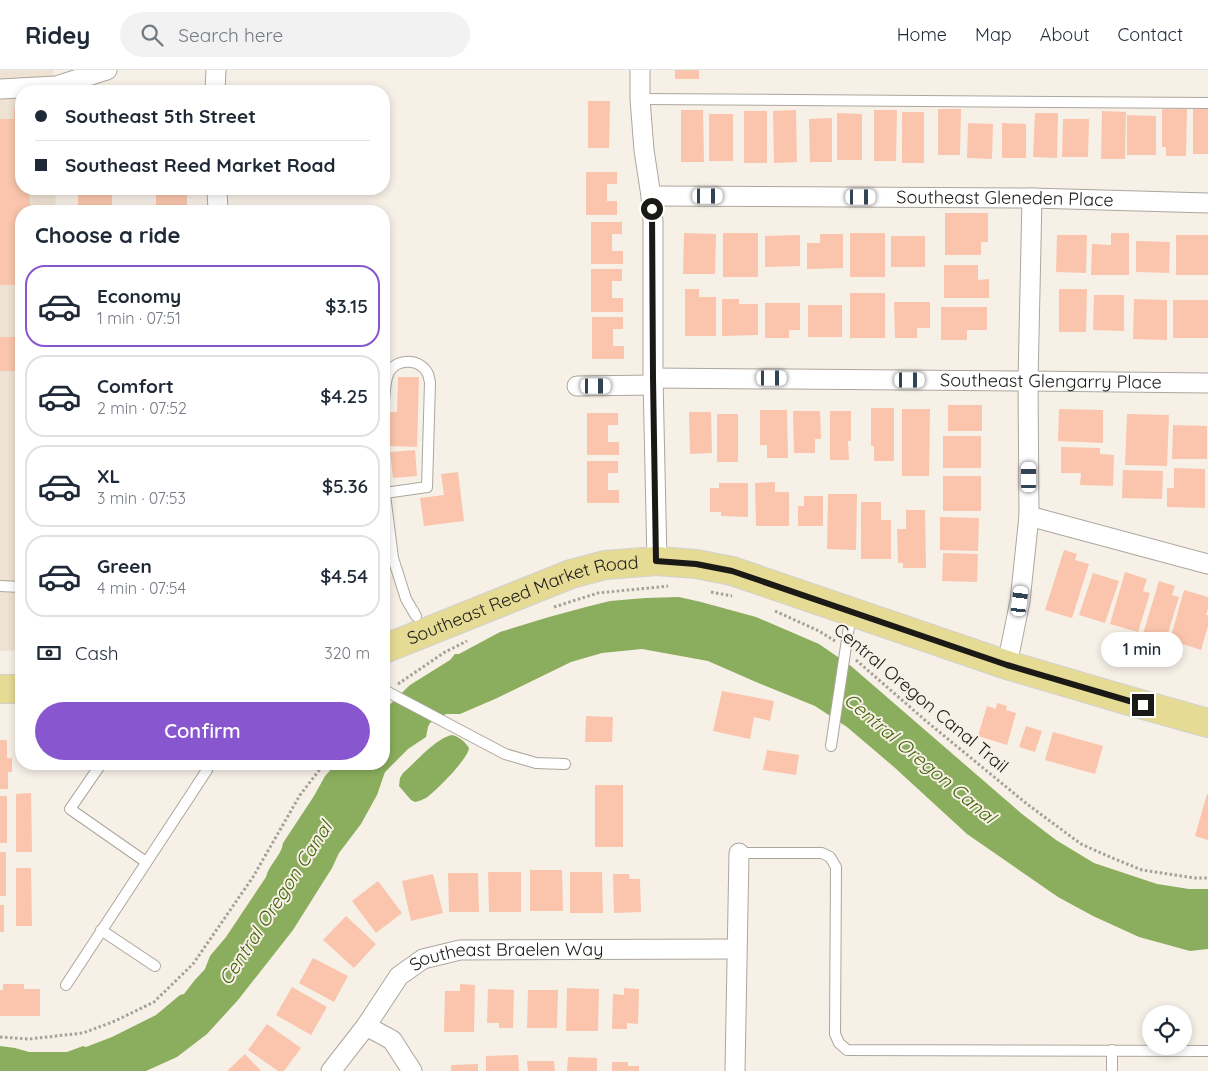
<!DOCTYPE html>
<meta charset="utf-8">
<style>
:root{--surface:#fff;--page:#f2f2f3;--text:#1f2937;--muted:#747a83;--line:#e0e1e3;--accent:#8856cf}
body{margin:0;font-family:Quicksand,sans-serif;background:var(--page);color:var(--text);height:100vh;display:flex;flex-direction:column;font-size:19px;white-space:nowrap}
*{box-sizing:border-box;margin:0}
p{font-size:16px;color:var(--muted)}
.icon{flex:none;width:28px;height:28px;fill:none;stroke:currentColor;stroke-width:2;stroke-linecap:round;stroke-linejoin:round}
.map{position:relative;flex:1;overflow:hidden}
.drawer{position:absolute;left:15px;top:135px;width:375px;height:565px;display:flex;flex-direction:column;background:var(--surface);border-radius:20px;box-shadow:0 2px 8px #0003}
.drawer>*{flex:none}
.guide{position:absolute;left:15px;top:15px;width:375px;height:110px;border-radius:20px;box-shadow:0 2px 8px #0003;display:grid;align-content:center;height:110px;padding:0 20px;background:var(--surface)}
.fabs{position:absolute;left:1142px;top:935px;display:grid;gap:10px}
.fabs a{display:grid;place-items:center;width:50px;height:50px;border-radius:50%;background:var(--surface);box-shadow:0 2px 8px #0003;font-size:25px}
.end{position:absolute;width:22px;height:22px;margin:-11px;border:6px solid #1b1916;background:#fff;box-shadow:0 0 0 2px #fff}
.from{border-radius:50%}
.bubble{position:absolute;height:35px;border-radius:18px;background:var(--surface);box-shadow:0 2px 8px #0003;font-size:16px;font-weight:600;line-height:35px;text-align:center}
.car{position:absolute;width:15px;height:30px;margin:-15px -8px;border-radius:6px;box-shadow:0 0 4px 1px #0007;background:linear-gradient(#fff 24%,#345 0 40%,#fff 0 76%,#345 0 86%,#fff 0)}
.guide b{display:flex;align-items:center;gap:18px;height:48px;font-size:19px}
.guide b+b{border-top:1px solid var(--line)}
.guide i{width:12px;height:12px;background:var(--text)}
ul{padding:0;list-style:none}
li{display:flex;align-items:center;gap:15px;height:82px;margin:0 10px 8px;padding:0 10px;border:2px solid var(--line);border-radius:20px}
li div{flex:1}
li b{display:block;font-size:19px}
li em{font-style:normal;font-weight:600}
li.selected{border-color:var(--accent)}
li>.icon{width:45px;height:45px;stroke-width:1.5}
h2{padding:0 20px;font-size:22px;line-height:60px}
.pay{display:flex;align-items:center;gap:12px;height:55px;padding:0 20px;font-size:19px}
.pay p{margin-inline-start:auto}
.action{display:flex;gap:10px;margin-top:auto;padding:10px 20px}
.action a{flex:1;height:58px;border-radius:30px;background:var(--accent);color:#fff;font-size:20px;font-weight:600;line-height:58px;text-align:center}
header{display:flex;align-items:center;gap:30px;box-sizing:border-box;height:70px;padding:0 25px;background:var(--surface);border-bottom:1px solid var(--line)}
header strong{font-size:24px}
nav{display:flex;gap:28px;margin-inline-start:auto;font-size:18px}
.search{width:350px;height:45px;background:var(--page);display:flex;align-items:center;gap:12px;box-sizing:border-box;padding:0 18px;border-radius:28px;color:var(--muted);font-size:19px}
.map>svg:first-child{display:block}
.built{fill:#eee2d3}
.water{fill:#8aae5d}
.building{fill:#fac5ac}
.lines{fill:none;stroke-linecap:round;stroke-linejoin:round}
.service-casing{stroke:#ada69e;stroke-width:12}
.minor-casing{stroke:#ada69e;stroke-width:21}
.primary-casing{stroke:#d1d1d0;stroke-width:30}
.path{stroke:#a5a099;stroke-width:3;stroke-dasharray:2.5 2.5;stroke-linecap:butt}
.service{stroke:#fff;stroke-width:10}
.minor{stroke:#fff;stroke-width:19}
.primary{stroke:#e5db95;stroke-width:28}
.route{stroke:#1b1916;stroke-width:6}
.labels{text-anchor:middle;stroke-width:4;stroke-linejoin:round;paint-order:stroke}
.street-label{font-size:18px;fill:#1b1916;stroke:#f7f0e7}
.water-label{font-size:19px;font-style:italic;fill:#446409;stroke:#f7f0e7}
</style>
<header>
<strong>Ridey</strong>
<div class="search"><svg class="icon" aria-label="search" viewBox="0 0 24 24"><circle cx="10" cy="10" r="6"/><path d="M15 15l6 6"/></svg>Search here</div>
<nav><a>Home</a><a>Map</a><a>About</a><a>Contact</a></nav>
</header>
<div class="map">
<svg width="1208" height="1001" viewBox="0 0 1208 1001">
<rect width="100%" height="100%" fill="#f7f0e7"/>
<path class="built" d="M0,0H53L54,21H21V119H55L56,141H21V580L0,581Z"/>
<g class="water">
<path d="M679,527L701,532L756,547L819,574L851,596L1022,744L1056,770L1094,793L1157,814L1189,819H1208V879L1190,881L1139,867L1093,846L1058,827L967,764L894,697L847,657L815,636L756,612L708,591L642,579L602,583L571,592L495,629L460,644H446L430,653L428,657L426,667L408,679L385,702L377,725L361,754L339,783L332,798L293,860L238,930L207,964L177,987L146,1001H0V976L15,978L29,982H67L83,976L86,977L112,967L156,945L180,925L184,924L194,911L205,899L210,886L226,867L266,807C269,794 282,785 283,773L314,726L325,706L336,694H384V640L410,615L450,590L455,584H459L500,562L549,547L586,537L610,531L645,528Z"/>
<path d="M452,665C460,667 464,671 469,678C468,689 436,721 426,728C422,730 419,731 415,732L411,730L399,716L400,708L403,703C416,692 436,668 452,665Z"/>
</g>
<g class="building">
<rect x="675" y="0" width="24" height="9"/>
<path d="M588,31H610L609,78H588Z"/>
<path d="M14,39H21V119H29L30,141H21V215H0V49H14Z"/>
<path d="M938,39H961L960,85H938Z"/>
<path d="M1162,39H1187L1186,86H1166V77H1162Z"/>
<rect x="1193" y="39" width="15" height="45"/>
<path d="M681,40H703L704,92H681Z"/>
<path d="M796,40L797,92L774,93L773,41Z"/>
<path d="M874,40H897L896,91H874Z"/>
<rect x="744" y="41" width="23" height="52"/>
<path d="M1102,41L1126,42L1125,89H1101Z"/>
<rect x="902" y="42" width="22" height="51"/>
<path d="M837,43L862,44V90H837Z"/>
<path d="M1035,43H1058L1057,88L1033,87Z"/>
<rect x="709" y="44" width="24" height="47"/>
<path d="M1127,45L1156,46V85H1127Z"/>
<path d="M832,48V92H810L809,49Z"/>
<path d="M1063,49H1089L1088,87H1062Z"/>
<path d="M968,53L993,54L992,89L967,88Z"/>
<path d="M1002,53L1026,54V88H1002Z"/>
<path d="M586,102H617V114H607V131H617V145H586Z"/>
<rect x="78" y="119" width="34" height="22"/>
<rect x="156" y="119" width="31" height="22"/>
<path d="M945,143H988V172H981V185H945Z"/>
<path d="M591,152H622V164H612V181H623V194H591Z"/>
<path d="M684,163L716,164L715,204H683Z"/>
<rect x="723" y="163" width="35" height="44"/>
<rect x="850" y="163" width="35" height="44"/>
<path d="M1111,163H1129V205H1091L1092,174L1111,175Z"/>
<path d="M820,164H843V198L807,199V173H820Z"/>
<path d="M800,165V196L765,197V166Z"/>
<path d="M1057,165H1087L1086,203L1056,202Z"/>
<rect x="1176" y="165" width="32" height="40"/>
<rect x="891" y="166" width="34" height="31"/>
<path d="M1136,171L1170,172L1169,203L1136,202Z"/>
<path d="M944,195H978V210L989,209V228H944Z"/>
<path d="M591,199H622V211H612V228H623V242H591Z"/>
<path d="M685,219H699V227H716V266H685Z"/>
<path d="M1059,219H1087L1086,262H1059Z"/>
<rect x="850" y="223" width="35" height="45"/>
<path d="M1094,225H1124V261L1093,260Z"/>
<path d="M722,229H739V234H758V265L722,266Z"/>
<path d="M1134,229L1167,230V270L1133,269Z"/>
<rect x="1173" y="230" width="35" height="38"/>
<path d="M894,232H930V258H917V268H895Z"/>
<path d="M765,233H800V260H789V268H765Z"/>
<rect x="808" y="235" width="34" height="32"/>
<path d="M941,237H987V260H967V270H941Z"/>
<path d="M592,247H623V259H613V276H624V289H592Z"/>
<rect x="0" y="267" width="21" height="34"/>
<path d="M398,307H419L417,377L389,376L390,342H397Z"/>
<rect x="948" y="335" width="34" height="26"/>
<path d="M871,338H894V391H874V376H871Z"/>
<path d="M902,339H930L929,406H902Z"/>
<path d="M1059,339L1103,340V373L1058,371Z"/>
<path d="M760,340H787L788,388H767V375H760Z"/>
<path d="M793,341H820L821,369H815V383H794Z"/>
<path d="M830,341H851V371H848L849,390H830Z"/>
<path d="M689,342H711L712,383L690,384Z"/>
<path d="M587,343H618V355H608V372H619V385H587Z"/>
<rect x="717" y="344" width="21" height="48"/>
<path d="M1127,344L1169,345L1167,396L1125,395Z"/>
<path d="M1173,355L1207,356V389H1172Z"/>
<rect x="943" y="366" width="38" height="32"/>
<path d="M1061,377L1100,378V384L1114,385L1113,416L1080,415L1081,403H1061Z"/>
<path d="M415,380L417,406L393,408L390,382Z"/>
<path d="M587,391H618V403H608V420H619V433H587Z"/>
<path d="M1174,398L1205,399V438L1167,437V418H1174Z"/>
<path d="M1123,400L1163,401L1162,429L1122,428Z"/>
<path d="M458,402L464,451L424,456L420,428L444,425L441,404Z"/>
<rect x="943" y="406" width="38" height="35"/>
<path d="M775,412V422H789V456H756L755,413Z"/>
<path d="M719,413H748V447L721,446V442H710V418H719Z"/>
<path d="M828,424H857L856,480L827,479Z"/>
<path d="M804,426H823V456H798V436H804Z"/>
<path d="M861,432H881V450H891V489H861Z"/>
<path d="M906,440H925L926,498H903V493H898L897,459H906Z"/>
<path d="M940,447L979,448L978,481L940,480Z"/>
<path d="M1064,480L1077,484L1075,490L1089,494L1072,548L1045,540Z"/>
<path d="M943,483L978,484L977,512L942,511Z"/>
<path d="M1125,502L1147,509L1143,521L1150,523L1138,562L1110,554Z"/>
<path d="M1093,503L1119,511L1105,553L1079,545Z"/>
<path d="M1159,511L1175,516L1172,525L1179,527L1166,570L1143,564Z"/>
<path d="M1184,520L1208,527V539L1206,545H1208V556L1201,580L1170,570Z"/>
<path d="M722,621L774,631L770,651L754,647L750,669L713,661Z"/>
<path d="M997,633L1007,636L1006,640L1016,643L1007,675L978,666L987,636L996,639Z"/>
<path d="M586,646L613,647L612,672H585Z"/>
<path d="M1026,656L1042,661L1035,682L1019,677Z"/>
<path d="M1053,662L1103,676L1095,704L1045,690Z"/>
<path d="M0,670H7V688H12V702H8V719H0Z"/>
<path d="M767,680L799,685L796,705L763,700Z"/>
<rect x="595" y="715" width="28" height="62"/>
<path d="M31,723L32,782H16V724Z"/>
<path d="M1207,724H1208V770L1195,766Z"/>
<rect x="0" y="726" width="7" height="47"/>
<rect x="0" y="782" width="6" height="44"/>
<path d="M16,798H31L32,856H16Z"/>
<path d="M530,800H562L563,841H530Z"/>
<path d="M488,802H521V842H489Z"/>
<path d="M570,802H602L603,843H570Z"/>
<path d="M448,803H478L479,842H449Z"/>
<path d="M433,804L443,843L411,851L402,811Z"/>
<path d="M613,804H629L630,809H640L641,842L614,843Z"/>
<path d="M378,811L402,843L376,863L352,831Z"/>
<rect x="0" y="835" width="4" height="27"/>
<path d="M346,846L376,874L354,898L323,870Z"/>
<path d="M313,888L348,906L334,932L299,913Z"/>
<path d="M3,914H24V919H40V946H0V920H3Z"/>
<path d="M460,914L475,915L474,962H444L445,921H460Z"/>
<path d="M292,917L327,937L311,965L276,945Z"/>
<path d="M567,918L599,919L598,961H566Z"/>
<path d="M624,918L639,919L638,954L627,953V959H612L613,924L624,925Z"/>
<path d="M488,919L514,920L513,958H499V953H487Z"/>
<path d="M528,920H558L557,958H527Z"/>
<path d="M267,954L301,978L284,1001H278L248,980Z"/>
<path d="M245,984L261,1001H227Z"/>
<path d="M518,985L519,1001H486V986Z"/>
<path d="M568,987L597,988V1001H567Z"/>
<path d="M527,991H554L555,1001H528Z"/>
<path d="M612,992H628V996H639V1001H612Z"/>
<path d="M478,994V1001H451V995Z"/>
</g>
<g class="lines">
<defs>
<g id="service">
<path d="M640,29L1208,33"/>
<path d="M384,330C385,321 385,310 389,302C398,287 421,289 428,304C429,307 429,309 430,312L427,417L385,423"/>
<path d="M384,417L393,488L406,529L416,546"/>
<path d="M0,516L21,517"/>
<path d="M384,620L505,684L536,693L565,694"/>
<path d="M831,676L851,543"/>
<path d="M101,694L70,739L146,792"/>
<path d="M739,783H822L830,787L836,797L835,964L839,973L847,980L1208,981"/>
<path d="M101,860L155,896"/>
<path d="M66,915L207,700L209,694"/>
<path d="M1112,1001V980"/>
</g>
<g id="minor">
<path d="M640,0V29L644,80L651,126L653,152V308L657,491"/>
<path d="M0,19L56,16L107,0"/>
<path d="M215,21L216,0"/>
<path d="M217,119L218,141"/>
<path id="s1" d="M651,126L1032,128L1208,133"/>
<path id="s2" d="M653,308L1028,311L1208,313"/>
<path d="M577,316L654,315"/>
<path d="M1029,446L1208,494"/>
<path d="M1007,595L1020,531L1029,446L1028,311L1032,128"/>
<path d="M366,956L392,970L412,1001"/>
<path id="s3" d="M331,1001L366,956L399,906L423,889L460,880L736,879"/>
<path d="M735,1001L739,783"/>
</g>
<g id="primary">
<path id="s4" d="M384,579L571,504L605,495L657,491L696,494L732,501L1007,595L1126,630L1208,653"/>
<path d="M0,619H21"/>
</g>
</defs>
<use href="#service" class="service-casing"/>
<use href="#minor" class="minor-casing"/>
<use href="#primary" class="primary-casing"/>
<g class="path">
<path d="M711,522L732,526"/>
<path d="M554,537L598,523L668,516"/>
<path d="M775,541L819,561L835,571"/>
<path d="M856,590L926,651L1027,734L1081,774L1110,787L1142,800L1195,808H1208"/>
<path d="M398,614L445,582L467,571"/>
<path d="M0,967L29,969L83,963L115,951L154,932L193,894L253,807L300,725L324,694"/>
</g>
<use href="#service" class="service"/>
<use href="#minor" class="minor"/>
<use href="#primary" class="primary"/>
</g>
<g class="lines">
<path class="route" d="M652,139L653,308L656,491L696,494L732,501L1007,595L1143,635"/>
</g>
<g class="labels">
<g class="street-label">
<text dy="6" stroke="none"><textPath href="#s1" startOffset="354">Southeast Gleneden Place</textPath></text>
<text dy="6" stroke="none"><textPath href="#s2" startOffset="398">Southeast Glengarry Place</textPath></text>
<text dy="6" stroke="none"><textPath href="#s4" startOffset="148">Southeast Reed Market Road</textPath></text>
<text transform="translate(921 628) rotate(40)" y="6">Central Oregon Canal Trail</text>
<text dy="6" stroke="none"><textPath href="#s3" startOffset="230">Southeast Braelen Way</textPath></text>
</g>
<g class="water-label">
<text transform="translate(920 688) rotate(40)" y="7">Central Oregon Canal</text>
<text transform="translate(275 833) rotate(-57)" y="7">Central Oregon Canal</text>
</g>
</g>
</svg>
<div class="fabs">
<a><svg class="icon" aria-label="locate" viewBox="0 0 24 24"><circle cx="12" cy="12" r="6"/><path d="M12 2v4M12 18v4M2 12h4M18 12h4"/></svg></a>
</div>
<i class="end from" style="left:652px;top:139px"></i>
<i class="end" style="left:1143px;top:635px"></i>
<div class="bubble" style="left:1101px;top:562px;width:82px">1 min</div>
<i class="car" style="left:708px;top:126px;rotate:90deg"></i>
<i class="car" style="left:861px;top:127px;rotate:90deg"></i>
<i class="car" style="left:772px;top:308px;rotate:90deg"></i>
<i class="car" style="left:910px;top:310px;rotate:90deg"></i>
<i class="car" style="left:596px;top:316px;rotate:90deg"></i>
<i class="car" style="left:1029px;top:407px;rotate:0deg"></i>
<i class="car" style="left:1020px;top:531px;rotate:7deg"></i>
<div class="guide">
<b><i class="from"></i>Southeast 5th Street</b>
<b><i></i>Southeast Reed Market Road</b>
</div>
<section class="drawer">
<h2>Choose a ride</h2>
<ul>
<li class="selected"><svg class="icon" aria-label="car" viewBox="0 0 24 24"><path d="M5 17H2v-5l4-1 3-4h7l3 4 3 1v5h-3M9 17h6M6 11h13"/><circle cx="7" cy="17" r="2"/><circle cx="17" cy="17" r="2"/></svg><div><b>Economy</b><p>1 min · 07:51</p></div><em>$3.15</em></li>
<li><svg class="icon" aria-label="car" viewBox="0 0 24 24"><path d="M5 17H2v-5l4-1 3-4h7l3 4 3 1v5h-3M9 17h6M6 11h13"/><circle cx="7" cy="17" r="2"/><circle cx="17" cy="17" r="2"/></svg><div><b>Comfort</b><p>2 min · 07:52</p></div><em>$4.25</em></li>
<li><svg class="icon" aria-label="car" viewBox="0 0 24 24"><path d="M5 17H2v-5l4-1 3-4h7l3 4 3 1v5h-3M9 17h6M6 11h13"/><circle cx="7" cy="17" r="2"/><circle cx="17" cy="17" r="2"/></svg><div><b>XL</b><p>3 min · 07:53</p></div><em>$5.36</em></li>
<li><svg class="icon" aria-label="car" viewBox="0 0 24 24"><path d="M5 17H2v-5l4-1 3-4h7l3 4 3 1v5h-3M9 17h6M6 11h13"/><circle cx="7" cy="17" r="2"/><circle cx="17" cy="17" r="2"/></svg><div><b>Green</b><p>4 min · 07:54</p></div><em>$4.54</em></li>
</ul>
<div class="pay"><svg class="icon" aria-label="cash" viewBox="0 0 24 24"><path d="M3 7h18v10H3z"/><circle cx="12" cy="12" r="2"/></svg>Cash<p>320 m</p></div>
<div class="action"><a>Confirm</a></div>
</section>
</div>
